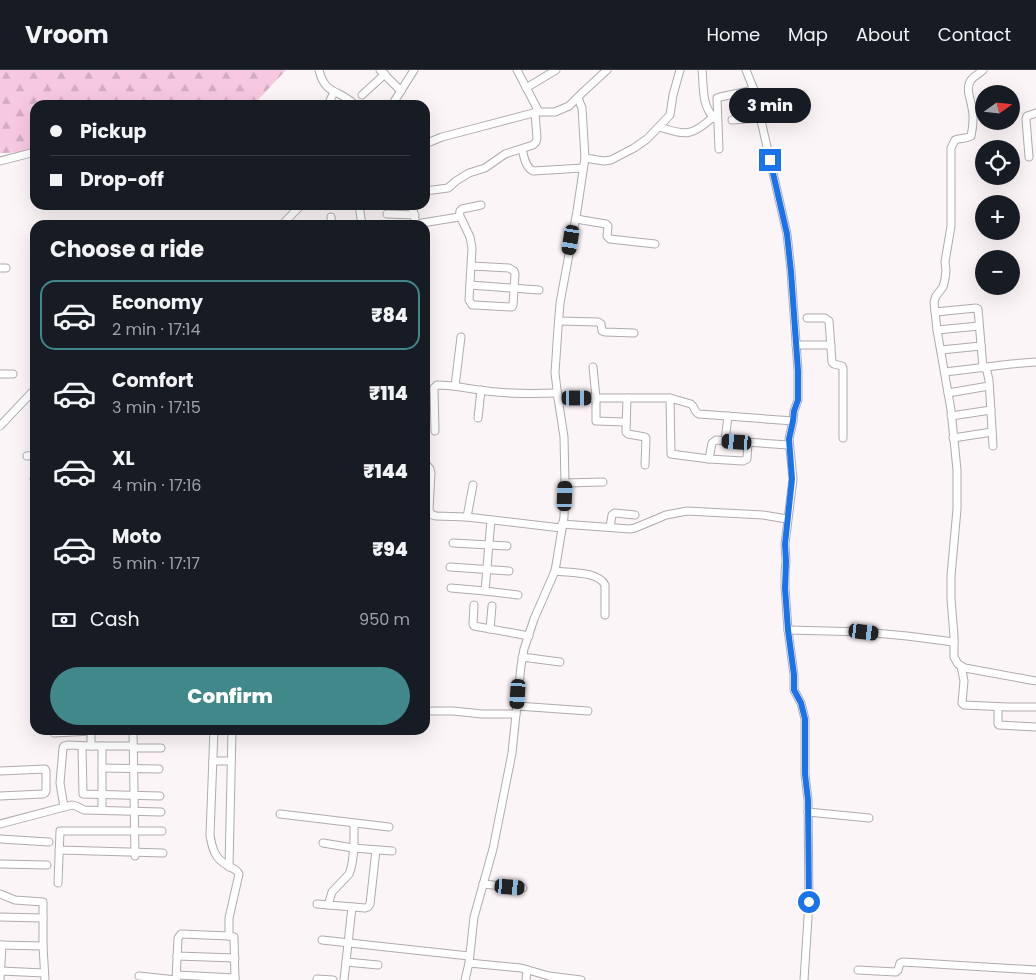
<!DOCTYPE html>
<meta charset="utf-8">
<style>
:root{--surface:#171b24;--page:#242831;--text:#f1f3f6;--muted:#9ea1a6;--line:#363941;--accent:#408889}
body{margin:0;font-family:Poppins,sans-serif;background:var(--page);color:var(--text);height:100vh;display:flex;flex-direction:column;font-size:19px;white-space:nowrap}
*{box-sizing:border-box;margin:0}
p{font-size:16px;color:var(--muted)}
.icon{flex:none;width:28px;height:28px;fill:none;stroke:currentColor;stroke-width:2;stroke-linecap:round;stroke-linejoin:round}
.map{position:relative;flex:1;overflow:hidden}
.side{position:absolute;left:30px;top:150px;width:400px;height:515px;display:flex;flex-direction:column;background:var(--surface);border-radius:15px;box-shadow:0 5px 20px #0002}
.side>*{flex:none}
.guide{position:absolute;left:30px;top:30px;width:400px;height:110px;border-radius:15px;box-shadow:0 5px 20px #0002;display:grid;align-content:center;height:110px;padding:0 20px;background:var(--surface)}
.needle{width:32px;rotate:75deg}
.buttons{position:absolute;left:975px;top:15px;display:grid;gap:10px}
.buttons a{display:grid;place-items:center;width:45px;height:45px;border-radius:50%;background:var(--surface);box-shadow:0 5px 20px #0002;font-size:25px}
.end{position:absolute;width:22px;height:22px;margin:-11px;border:6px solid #1a73e8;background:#fff;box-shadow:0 0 0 2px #fff}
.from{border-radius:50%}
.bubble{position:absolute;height:35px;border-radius:18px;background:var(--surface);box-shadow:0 5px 20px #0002;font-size:16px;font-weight:800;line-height:35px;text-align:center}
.car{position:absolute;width:15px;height:30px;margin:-15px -8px;border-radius:6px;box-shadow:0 0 4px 1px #0007;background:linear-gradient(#222 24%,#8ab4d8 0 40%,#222 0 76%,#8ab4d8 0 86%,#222 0)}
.guide b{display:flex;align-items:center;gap:18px;height:48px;font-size:19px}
.guide b+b{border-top:1px solid var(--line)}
.guide i{width:12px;height:12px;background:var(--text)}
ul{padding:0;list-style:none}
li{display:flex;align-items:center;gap:15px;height:70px;margin:0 10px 8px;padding:0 10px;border:2px solid transparent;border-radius:15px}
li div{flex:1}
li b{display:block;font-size:19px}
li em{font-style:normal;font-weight:800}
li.on{border-color:var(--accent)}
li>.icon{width:45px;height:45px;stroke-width:1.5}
h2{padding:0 20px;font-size:22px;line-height:60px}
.pay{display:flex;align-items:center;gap:12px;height:55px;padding:0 20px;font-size:19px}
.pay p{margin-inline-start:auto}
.cta{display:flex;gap:10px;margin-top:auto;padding:10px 20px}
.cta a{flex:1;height:58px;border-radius:30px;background:var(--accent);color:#fff;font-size:20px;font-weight:800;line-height:58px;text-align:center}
header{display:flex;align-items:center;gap:30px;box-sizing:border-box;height:70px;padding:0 25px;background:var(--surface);border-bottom:1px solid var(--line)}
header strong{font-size:24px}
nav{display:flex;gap:28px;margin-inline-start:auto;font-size:18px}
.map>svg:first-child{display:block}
.forest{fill:url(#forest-firs)}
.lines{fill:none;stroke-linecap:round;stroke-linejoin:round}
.minor-casing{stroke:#b1aaae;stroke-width:9}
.minor{stroke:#fff;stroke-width:7}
.route{stroke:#1a73e8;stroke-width:6}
</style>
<header>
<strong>Vroom</strong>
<nav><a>Home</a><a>Map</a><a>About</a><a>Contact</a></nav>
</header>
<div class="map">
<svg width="1036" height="910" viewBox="0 0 1036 910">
<defs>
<pattern id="forest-firs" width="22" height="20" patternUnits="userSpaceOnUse" patternTransform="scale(1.25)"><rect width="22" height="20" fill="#f7c9e1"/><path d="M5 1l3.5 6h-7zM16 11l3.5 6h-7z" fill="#d3acc0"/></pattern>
</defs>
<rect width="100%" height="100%" fill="#fcf5f8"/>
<path class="forest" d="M0,0H286L253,35H35V82L0,83Z"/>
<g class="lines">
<defs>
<g id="minor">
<path d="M319,0C325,26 340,19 355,35"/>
<path d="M380,0L401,21"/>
<path d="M517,0L539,42H555L569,36L582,23L607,0"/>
<path d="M702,0C704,17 701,36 715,49"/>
<path d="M746,0L754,20L787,164L791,201L798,301V330L794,341L793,351L789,369L793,409L785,474L786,491L785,503V517L788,560L794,605V620L801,633L805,649V704L808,730L809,832L804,910"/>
<path d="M983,0C979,4 974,6 971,10C965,19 971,29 972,38C974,47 973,57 971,66C966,69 960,68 955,70L951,78V156L945,192L946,200L945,209L943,217L936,226L934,232L937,260L951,340L957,400V439L951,506V529L954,566V587L958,594L965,598L1036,611"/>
<path d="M526,18L556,0"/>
<path d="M362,25L385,4"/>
<path d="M328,35L334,22"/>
<path d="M392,35L414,0"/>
<path d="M732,50L761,48"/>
<path d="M659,57C686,65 691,67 713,47"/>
<path d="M425,74L442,67L537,42"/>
<path d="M522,79C524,86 525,97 533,101L583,98"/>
<path d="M719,79L717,28L720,27L754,20"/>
<path d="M1029,87L1026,49L1027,46L1036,43"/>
<path d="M585,88L604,91L611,90L634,78L647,69L670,45L673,25L680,0"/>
<path d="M0,91L35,82"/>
<path d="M425,121L448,118L456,111L469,103L485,98L505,84L533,75L536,72L537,68L535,43"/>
<path d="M359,135L362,155"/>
<path d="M412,135L415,149"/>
<path d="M387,144L415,145"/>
<path d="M460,146L470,167L472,178L469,230L472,235H475L512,237L513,235L515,204L514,201L509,198L472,196"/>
<path d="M331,147L332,155"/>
<path d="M576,149L606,154L608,156L607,166L610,169L655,174"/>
<path d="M416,154L459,147L460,141L462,139L481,135"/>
<path d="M282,155L301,135"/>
<path d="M0,198H6"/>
<path d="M470,215L539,220"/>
<path d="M935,242L976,238L978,239L983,298"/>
<path d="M807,248H825L829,251L832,292L834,294L842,296L843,298V368"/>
<path d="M559,251L598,252L601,254L602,261L605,262L634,263"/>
<path d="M937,260L979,256"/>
<path d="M796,275H831"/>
<path d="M941,280L981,276"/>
<path d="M593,297L596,328V351L626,352"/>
<path d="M986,297L989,310L993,376"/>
<path d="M945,302L1011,294L1036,292"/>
<path d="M0,304H13"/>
<path d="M455,316L461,267"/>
<path d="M948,323L989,316"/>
<path d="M558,328H670L691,334C695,337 694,342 699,344L793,351"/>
<path d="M627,328L626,362L628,364L645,367L646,368L645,395"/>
<path d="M670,328L671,384L709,389L743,391L747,389L748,372"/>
<path d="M951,346L991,340"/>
<path d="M478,348L481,320"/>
<path d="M0,356L35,319"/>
<path d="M435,361L434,318L437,315C451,315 465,318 479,320C505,324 531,324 557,323"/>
<path d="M953,368L992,362"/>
<path d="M725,371L728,346"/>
<path d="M27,386L35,385"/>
<path d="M709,389L712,373L716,370L789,375"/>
<path d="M425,393L430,399L431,403L429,440L432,445L436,446L467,447L561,458"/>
<path d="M34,409H35"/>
<path d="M565,413L603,412"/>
<path d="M467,447L473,415"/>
<path d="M562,454L630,459L635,458L666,445L687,441L763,445L787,449"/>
<path d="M610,457L612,445L615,443L635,445"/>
<path d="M453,473L507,476"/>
<path d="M450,497L509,501"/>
<path d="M555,501C570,503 598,501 605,515V545"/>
<path d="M451,518L485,521L518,525"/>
<path d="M485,521L491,450"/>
<path d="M474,535L473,554L474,556L529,566"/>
<path d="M490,559L492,536"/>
<path d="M788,560L864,562L907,566L954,572"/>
<path d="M522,587L560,592"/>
<path d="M961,596L964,611L962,633L964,635L1008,637H1036"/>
<path d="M517,636L588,641"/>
<path d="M998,637V654L999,655L1036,657"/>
<path d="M432,641H453L482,644H516"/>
<path d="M91,660V676H133"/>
<path d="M133,660L135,786"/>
<path d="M214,660L210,765C212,778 215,789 227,795C232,799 236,798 239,804L229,848V866L234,867L235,910"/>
<path d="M54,663L91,661"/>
<path d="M82,676L83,724L160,726"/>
<path d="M133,678H161"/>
<path d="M213,691H231"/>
<path d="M102,698L159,699"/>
<path d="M0,701L45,699L46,701V721L45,723L43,724L0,726"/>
<path d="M64,737L60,713L63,678L64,676L68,675L91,676"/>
<path d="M102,740V676"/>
<path d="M808,742L869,748"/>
<path d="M280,744L389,757"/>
<path d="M0,754L72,735L76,736L84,740L161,742"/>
<path d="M0,769L49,772"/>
<path d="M323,773L353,778L392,781"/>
<path d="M59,780L163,783"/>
<path d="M0,794L47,795"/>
<path d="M229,797L232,660"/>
<path d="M58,813L60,761H162"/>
<path d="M483,814L523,818"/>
<path d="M0,824L15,830L43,832V876"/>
<path d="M317,834L365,838L368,837L370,834L376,780"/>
<path d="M328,835L332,822L349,804C355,790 354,768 354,754"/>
<path d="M0,847L43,848"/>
<path d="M322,870L469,886"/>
<path d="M0,875L43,876L45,910"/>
<path d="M177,886L235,888"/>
<path d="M346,892L378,895"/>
<path d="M469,893L521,898L549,906L581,910"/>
<path d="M858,900L896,902L898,900L900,893L903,892L1036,900"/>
<path d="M1,901L44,903"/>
<path d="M177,905L235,908"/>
<path d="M139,906L176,910"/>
<path d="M317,909L333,910"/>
<path d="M0,910L2,875"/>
<path d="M176,910L178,868L181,864L229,866"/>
<path d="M344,910L352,837"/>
<path d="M465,910L469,893L474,847L493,779L512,683L521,596L524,579L534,549L555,501L564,447L565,413L564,367L558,328L555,303L558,258L560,233L577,141L585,88L582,38L578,28"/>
<path d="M526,910L527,900"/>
</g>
</defs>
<use href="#minor" class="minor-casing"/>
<use href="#minor" class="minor"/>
</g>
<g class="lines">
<path class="route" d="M770,90L787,164L791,202L798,301V330L794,341L793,351L789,369L792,409L785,474L786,491L785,518L788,560L794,605V620L801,633L805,649V704L808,730L809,832"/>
</g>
</svg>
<div class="buttons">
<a><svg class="needle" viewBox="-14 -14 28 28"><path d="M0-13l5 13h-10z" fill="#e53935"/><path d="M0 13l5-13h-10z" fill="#9ea1a6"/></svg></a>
<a><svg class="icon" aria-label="locate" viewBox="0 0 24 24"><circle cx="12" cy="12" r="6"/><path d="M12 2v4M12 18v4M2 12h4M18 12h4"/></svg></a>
<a>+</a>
<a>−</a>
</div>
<i class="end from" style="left:809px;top:832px"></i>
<i class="end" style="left:770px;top:90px"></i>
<div class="bubble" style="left:729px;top:18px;width:82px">3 min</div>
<i class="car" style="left:571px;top:170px;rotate:189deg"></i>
<i class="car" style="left:577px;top:328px;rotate:90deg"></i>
<i class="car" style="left:737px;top:372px;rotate:274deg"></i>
<i class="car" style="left:565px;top:426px;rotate:2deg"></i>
<i class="car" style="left:864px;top:562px;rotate:97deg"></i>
<i class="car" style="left:518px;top:624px;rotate:184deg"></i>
<i class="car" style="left:510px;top:817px;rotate:95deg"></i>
<div class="guide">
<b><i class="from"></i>Pickup</b>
<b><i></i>Drop-off</b>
</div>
<section class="side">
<h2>Choose a ride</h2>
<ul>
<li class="on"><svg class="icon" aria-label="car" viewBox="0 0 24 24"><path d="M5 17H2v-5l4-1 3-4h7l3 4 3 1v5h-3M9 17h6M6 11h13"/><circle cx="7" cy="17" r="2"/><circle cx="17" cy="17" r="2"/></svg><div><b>Economy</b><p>2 min · 17:14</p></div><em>₹84</em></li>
<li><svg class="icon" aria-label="car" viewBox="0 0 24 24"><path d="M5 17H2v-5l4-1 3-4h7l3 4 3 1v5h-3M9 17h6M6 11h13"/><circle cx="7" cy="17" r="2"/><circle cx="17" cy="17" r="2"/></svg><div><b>Comfort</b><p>3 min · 17:15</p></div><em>₹114</em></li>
<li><svg class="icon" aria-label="car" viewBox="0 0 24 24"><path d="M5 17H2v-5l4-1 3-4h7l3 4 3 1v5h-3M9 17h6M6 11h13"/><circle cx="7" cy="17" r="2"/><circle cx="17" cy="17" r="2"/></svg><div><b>XL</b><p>4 min · 17:16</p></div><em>₹144</em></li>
<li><svg class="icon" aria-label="car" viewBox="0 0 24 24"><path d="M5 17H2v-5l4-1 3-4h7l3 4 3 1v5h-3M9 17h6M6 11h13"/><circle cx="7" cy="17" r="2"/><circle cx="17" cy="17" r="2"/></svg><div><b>Moto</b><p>5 min · 17:17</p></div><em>₹94</em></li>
</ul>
<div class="pay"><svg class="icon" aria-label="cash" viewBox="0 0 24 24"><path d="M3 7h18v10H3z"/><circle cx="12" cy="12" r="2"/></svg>Cash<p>950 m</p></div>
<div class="cta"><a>Confirm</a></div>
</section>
</div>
